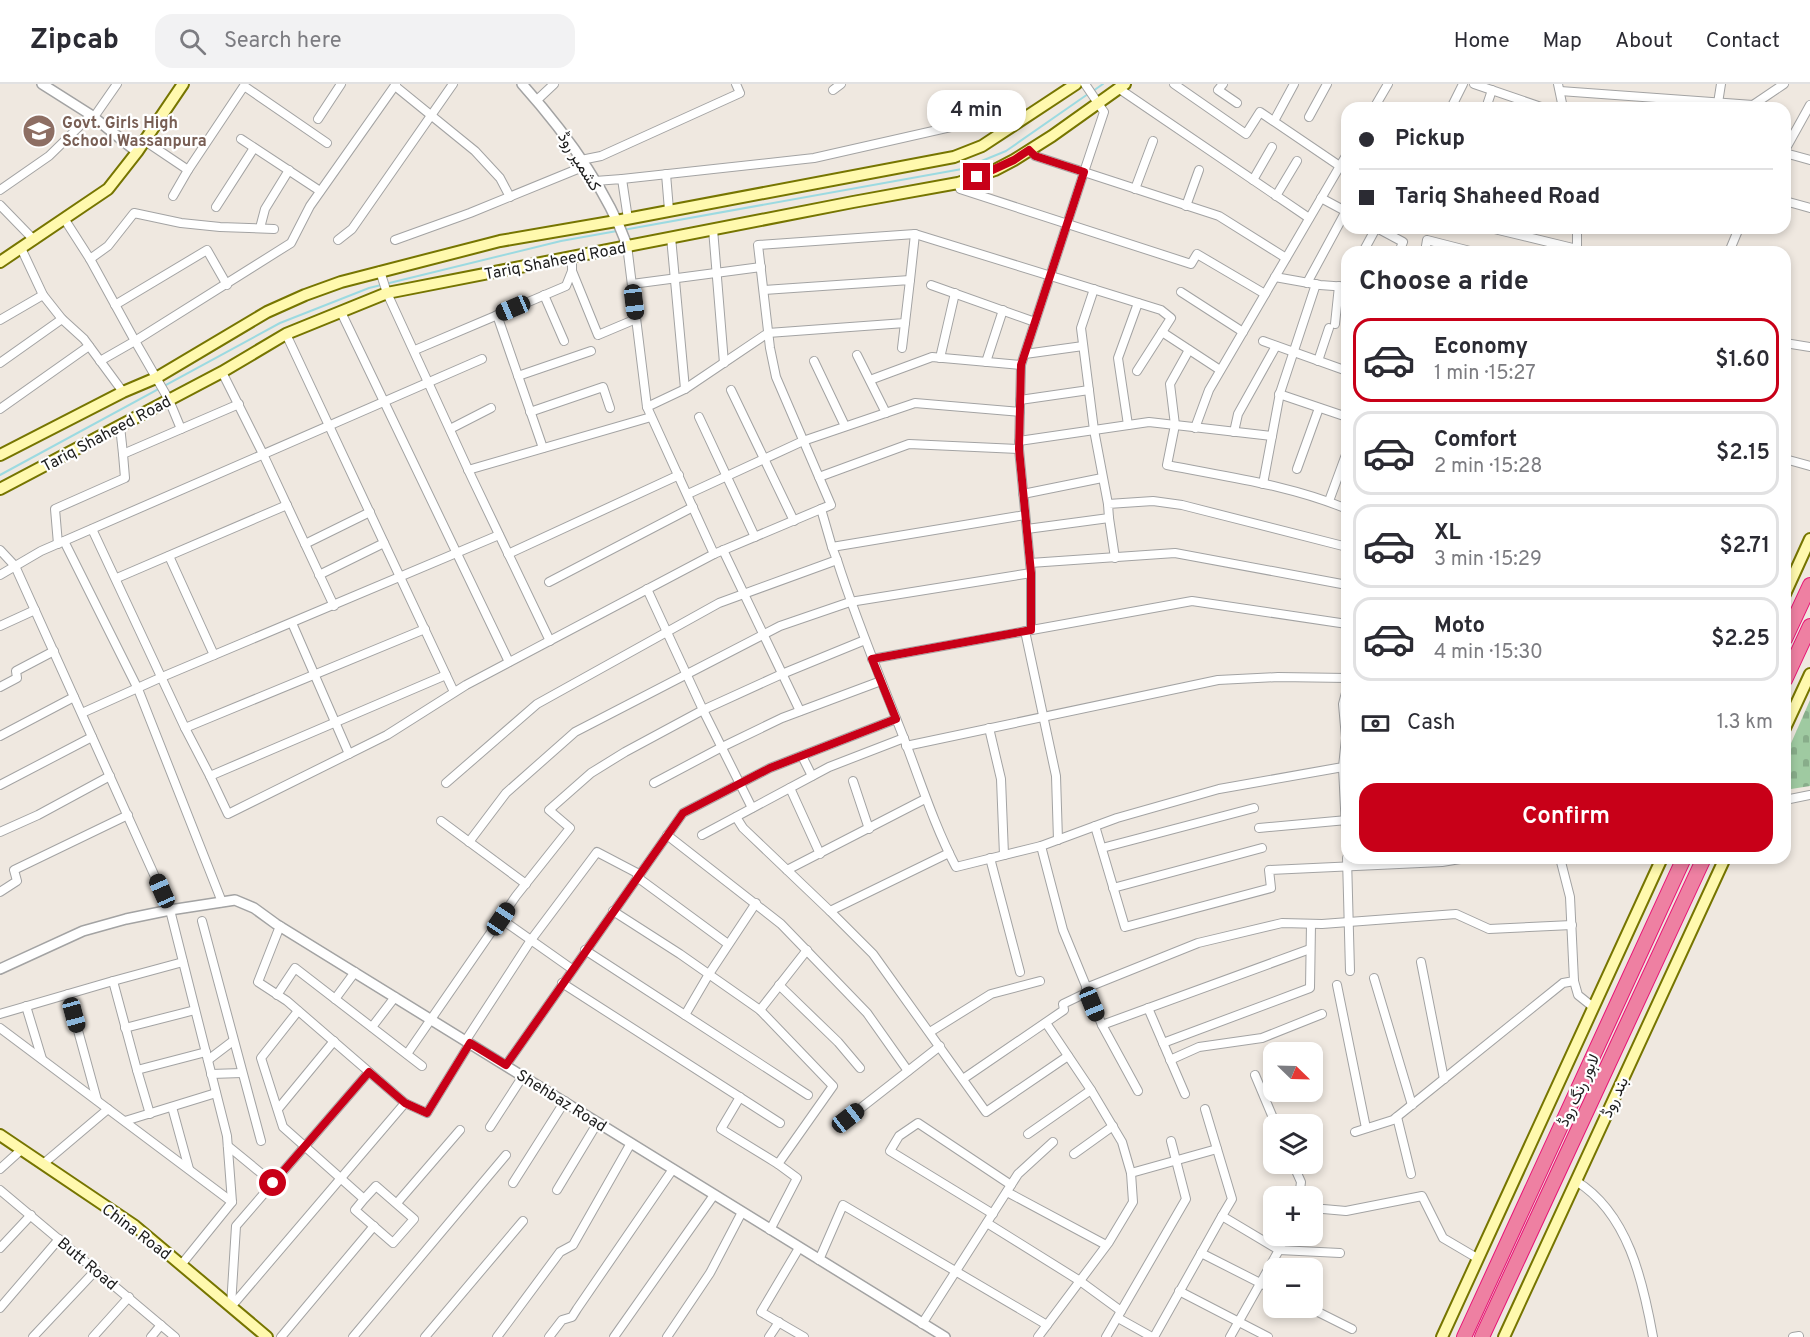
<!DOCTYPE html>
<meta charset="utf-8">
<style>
:root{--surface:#fff;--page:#f2f2f3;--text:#2b2b33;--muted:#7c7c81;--line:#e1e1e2;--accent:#c80018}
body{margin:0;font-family:Overpass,Vazirmatn,sans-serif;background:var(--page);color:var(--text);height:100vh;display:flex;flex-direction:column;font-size:22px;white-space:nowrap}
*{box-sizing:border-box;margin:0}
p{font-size:20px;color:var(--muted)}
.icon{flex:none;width:33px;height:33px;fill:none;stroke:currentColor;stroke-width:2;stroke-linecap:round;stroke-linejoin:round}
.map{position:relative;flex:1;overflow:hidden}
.panel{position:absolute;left:1341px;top:162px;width:450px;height:618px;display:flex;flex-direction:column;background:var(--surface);border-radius:18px;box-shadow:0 3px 9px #0003}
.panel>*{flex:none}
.guide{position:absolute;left:1341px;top:18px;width:450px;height:132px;border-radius:18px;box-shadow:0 3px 9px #0003;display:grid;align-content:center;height:132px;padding:0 18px;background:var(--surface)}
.needle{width:39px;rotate:113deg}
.tools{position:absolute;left:1263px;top:958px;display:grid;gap:12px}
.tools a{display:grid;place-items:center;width:60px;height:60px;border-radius:12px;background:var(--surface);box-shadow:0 3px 9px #0003;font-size:30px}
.end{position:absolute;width:27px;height:27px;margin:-14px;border:8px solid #c80018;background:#fff;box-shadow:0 0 0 3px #fff}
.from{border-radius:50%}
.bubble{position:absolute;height:42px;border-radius:18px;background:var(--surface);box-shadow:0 3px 9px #0003;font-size:20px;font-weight:600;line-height:42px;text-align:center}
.car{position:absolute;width:18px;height:36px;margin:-18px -9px;border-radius:8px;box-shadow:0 0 4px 2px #0007;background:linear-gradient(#222 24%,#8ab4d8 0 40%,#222 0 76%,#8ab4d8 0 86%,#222 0)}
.guide b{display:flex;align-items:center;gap:21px;height:57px;font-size:22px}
.guide b+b{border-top:2px solid var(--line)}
.guide i{width:15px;height:15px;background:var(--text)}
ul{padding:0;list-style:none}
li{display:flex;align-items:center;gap:18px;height:84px;margin:0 12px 9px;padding:0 6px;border:3px solid var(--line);border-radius:18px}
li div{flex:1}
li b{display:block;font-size:22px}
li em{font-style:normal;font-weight:600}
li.selected{border-color:var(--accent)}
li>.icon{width:54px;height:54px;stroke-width:1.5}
h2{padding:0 18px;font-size:27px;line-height:72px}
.pay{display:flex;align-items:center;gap:15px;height:66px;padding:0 18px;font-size:22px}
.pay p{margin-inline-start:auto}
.button{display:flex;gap:12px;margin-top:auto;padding:12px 18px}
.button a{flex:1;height:69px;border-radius:18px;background:var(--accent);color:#fff;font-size:24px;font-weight:600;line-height:69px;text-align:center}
header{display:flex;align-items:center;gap:36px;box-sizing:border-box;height:84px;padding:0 30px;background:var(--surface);border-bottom:2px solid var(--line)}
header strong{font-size:28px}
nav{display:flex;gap:33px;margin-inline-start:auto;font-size:21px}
.search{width:420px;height:54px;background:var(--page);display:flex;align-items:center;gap:15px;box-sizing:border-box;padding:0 21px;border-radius:18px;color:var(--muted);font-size:22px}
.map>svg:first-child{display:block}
.cemetery{fill:url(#cemetery-stones)}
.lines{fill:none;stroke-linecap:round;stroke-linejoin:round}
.stream{stroke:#9cdae1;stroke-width:2}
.minor-casing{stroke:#a3a3a3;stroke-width:10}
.tertiary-casing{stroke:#a3a3a3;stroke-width:12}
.secondary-casing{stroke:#767500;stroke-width:14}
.motorway-casing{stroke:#e71375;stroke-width:16}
.minor{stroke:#fff;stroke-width:8}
.tertiary{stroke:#fff;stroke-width:9}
.secondary{stroke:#fff9ae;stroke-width:10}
.motorway{stroke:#ee80a2;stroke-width:14}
.route{stroke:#c80018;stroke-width:8}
.labels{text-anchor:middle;stroke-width:4.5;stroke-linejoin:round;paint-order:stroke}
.education-label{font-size:16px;font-weight:bold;fill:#785e54;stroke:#fff;text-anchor:start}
.street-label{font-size:16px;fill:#1c1c1c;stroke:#fff}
</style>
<header>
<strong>Zipcab</strong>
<div class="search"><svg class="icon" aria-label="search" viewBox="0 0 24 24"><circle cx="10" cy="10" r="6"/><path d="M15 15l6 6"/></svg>Search here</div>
<nav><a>Home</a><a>Map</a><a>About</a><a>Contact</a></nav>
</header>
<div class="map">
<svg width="1810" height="1253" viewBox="0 0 1810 1253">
<defs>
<pattern id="cemetery-stones" width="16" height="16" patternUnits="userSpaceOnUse" patternTransform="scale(1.5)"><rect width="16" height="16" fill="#9fcaa1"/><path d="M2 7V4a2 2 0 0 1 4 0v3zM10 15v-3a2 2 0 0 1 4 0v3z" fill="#88ad8a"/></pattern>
</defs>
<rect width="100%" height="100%" fill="#efe8e0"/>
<path class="cemetery" d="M1810,616V702L1785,706V673Z"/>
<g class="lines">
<g class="stream">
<path d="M1093,7L1103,0"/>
<path d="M623,146L962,85L1006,67L1088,10"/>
<path d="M0,391L280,239L369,204L561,157L617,147"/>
</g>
<defs>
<g id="minor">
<path d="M1174,0L1246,50L1260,28L1347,87"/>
<path d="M1223,0L1218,6L1237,19"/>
<path d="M1474,0L1544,24"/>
<path d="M1558,0L1563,24"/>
<path d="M395,2L475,67L500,94L510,113"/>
<path d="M1118,4L1309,134"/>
<path d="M833,6L841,0"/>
<path d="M1560,7L1753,21L1784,0"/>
<path d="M537,16L554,0"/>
<path d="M1718,19L1721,0"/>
<path d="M1374,24L1388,0"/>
<path d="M1451,24L1463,0"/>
<path d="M1486,24L1492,6"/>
<path d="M94,33L117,0"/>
<path d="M1309,33L1327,0"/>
<path d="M318,35L341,0"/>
<path d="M1274,37L1294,0"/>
<path d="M241,55L320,107"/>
<path d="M145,57L188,86L173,112"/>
<path d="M1029,66L1035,72L1084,88L1104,28L1085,0"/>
<path d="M1785,66L1810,21"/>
<path d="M1785,69L1810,76"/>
<path d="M581,76L601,72L740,9L736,0"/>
<path d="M188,86L244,2L327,59"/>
<path d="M666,90L669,126"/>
<path d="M622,95L814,74L1017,28L1021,36"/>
<path d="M1253,96L1272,63"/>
<path d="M595,97L622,95L628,135"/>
<path d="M958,99L960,105L1191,180L1197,170L1265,210"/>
<path d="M1135,105L1153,57"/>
<path d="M0,106L49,72L91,31"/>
<path d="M1276,112L1297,77"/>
<path d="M1321,114L1347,128"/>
<path d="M1785,117L1810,124"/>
<path d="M0,121L34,156"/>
<path d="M1186,122L1199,86"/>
<path d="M216,123L254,64"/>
<path d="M65,136L90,175L108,162L134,129L181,139L220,143L274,145"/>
<path d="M260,144L265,125L289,86"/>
<path d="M1377,144L1403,158L1399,168"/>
<path d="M1490,144L1577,165"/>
<path d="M713,145L724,279"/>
<path d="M671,153L685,305"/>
<path d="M338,156L352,145L453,0"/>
<path d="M395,156L470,129L585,82"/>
<path d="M21,164L43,211L62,235L84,255L123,308"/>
<path d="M1363,168L1376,144"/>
<path d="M1425,168L1427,156L1474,168"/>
<path d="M1577,168V144"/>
<path d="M1729,168L1739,144"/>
<path d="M90,175L135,257L100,277"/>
<path d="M380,187L387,209L472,394L550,557"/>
<path d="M572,187L598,251L636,235"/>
<path d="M1275,193L1320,201L1347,203"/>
<path d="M910,196L915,150"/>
<path d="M1307,199L1346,127"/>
<path d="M632,200L761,183"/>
<path d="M931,201L1035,238"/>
<path d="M1094,205L1081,244L1094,346L1108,420"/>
<path d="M1181,208L1243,248"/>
<path d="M544,211L564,257"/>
<path d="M115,221L207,166L227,201"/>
<path d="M341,228L509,578"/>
<path d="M497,231L543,364"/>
<path d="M0,236L43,211"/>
<path d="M1335,240L1339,202"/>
<path d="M1162,248L1220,286"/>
<path d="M286,250L454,608"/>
<path d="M1263,257L1347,287"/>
<path d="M1785,259L1810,263"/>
<path d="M902,264L905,239"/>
<path d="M415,266L566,202L572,187V172"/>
<path d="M1189,266L1170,300L1175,341L1167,381C1227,393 1290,401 1347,425"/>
<path d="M1025,270L1083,262"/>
<path d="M857,271L886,329"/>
<path d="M940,274L955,209"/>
<path d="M814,277L845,342"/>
<path d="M1318,277L1329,244"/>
<path d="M986,278L1003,226"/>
<path d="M0,279L62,235"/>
<path d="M222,288L263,370L334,522"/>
<path d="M518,292L591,267"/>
<path d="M870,296L932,273L1021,281"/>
<path d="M731,306L794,437"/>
<path d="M1279,310L1347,333"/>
<path d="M1020,316L1089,306"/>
<path d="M647,323L685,305L768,249L905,239L910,196L764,206"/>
<path d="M0,325L89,262"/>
<path d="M530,328L603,303L610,324"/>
<path d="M699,333L755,453"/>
<path d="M1128,341L1118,274L1138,219"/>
<path d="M120,342L123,370"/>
<path d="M1195,344L1209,306L1347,70"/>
<path d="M181,345L169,316L135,257L291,159L310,122L396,0"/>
<path d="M450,345L491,324"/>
<path d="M1234,348L1238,330L1276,262"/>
<path d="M1019,357L1149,338L1272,352"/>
<path d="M1785,375L1810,382"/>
<path d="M1297,385L1319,324"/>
<path d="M468,386L651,333"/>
<path d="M819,393L909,360L1019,365"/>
<path d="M1263,400L1280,309L1316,200"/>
<path d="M688,410L803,357L915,319L1020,328"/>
<path d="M1023,410L1102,394"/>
<path d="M1329,417L1347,368"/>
<path d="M821,425L831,421L776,293L770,264L758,161L915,150L1161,226L1171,234L1137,287"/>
<path d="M1109,434L1115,474"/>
<path d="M92,445L185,644L425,545"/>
<path d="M1027,445L1109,434L1108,420L1153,417L1182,421L1347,463"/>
<path d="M64,457L138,605L222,818"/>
<path d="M58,460L55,425L125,394L123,370L239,320"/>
<path d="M305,460L370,428"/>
<path d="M0,466L15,482L170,826L227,1052L232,1118L181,1181"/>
<path d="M723,466L800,627"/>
<path d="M508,470L679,391"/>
<path d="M714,470L821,425L832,463L1025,431"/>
<path d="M169,472L214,571"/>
<path d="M837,476C856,536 880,593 903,652C920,696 934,741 956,783L1041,762L1117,734L1219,705L1343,683L1346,654L1343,620L1347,605"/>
<path d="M1030,479L1175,469L1347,501"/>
<path d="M0,491L41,467L482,275"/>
<path d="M319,491L384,459"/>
<path d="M117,494L287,421"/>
<path d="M549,498L693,423"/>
<path d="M647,505L703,626L752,724"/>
<path d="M292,539L349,670"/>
<path d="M0,542L35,526"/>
<path d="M1031,545V489L1019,365L1021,281L1084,88L1219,132L1286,174"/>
<path d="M1025,547L1056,692L1058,756"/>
<path d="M872,575L1192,517L1347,540"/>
<path d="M0,603L17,594L16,587L54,567"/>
<path d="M82,629L162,593L499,451"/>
<path d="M185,644L210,692L446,591"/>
<path d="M989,644L1001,695L1004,771"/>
<path d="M0,652L74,613"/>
<path d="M906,662L1218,596L1278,593L1347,594"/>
<path d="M802,672L812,692"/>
<path d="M1343,683L1347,766"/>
<path d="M210,692L228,730L387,651L466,601L714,470L647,323L627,161"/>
<path d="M853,697L869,745"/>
<path d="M446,699L537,620L719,519L837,476L832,463"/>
<path d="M654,699L722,663L782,634L881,597"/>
<path d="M0,701L92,653"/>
<path d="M790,704L820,770"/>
<path d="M1785,716L1810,711"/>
<path d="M736,733L743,744L830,827L949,769"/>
<path d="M441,737L526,800"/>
<path d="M1095,742L1125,843L1271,804L1269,786L1442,778L1466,774"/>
<path d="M1259,744L1347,736"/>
<path d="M0,748L38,731L110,692"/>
<path d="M667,751L781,840L867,929L908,987"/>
<path d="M702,751L829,683L904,654"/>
<path d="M469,758L506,709L575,648L780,542L850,518L1031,489"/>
<path d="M1041,762L1063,846L1102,941L1310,865"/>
<path d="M1102,764L1254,724"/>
<path d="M990,774L1020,888"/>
<path d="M1347,774L1350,887"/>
<path d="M787,786L925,715"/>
<path d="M637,793L728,860"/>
<path d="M1113,804L1262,764"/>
<path d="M0,808L17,797L14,786L128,731"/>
<path d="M613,827L680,870L760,926L833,1002L778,1080L797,1094L770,1146"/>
<path d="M830,827L873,870L986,1028L1068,972"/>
<path d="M501,835L572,885"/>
<path d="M202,837L261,1057"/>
<path d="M585,866L808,1011"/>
<path d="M183,878L113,897L137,986L206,968"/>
<path d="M1421,878L1444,995"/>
<path d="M1374,894L1412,1021"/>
<path d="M1574,897L1578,911L1593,923"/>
<path d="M562,899L780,1039"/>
<path d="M779,901L838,958L860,984"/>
<path d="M1337,901L1366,1044"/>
<path d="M1086,904L1198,859L1282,839L1322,840L1456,830L1489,845L1572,841"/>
<path d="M68,910L97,1016"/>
<path d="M277,911L295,884L422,982"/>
<path d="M335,915L355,888"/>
<path d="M26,922L42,975"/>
<path d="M1148,924L1185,1010"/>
<path d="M760,926L807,866"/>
<path d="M298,927L261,974L283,1043L364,1115L355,1126L393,1159L414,1135L376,1102L364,1115"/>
<path d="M0,930L113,897"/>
<path d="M685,931L709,890L756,819"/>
<path d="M1102,941L1138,1007"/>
<path d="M372,943L395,913"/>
<path d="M0,944L232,1118"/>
<path d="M125,944L195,926"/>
<path d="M930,948L991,910L1040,897"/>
<path d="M466,956L531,856L597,768L639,790"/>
<path d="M1163,959L1310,904L1311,840"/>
<path d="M407,970L516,812L570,744L549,726L591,689L625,668L703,626L782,590L865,556"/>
<path d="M208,976L233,957"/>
<path d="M1170,976L1199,963L1262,954L1322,930"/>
<path d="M506,981L683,729L770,684L896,635"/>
<path d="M137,986L150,1030"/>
<path d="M211,990L242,989"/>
<path d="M1255,991L1276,1041"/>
<path d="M963,995L1064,926L1063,920L1088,908"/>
<path d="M740,1013L721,1045L778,1080"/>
<path d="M405,1019L427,1029L470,959"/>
<path d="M172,1023L189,1085"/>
<path d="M278,1025L334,957"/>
<path d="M1205,1025L1232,1115L1222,1132"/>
<path d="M1397,1033L1411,1090"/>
<path d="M848,1034L940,962"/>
<path d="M125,1037L216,1009"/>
<path d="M490,1043L523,992"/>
<path d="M1355,1048L1393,1036L1563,899L1574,897L1570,813L1560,774"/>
<path d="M1028,1050L1091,1006"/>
<path d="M228,1062L273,1099"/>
<path d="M1074,1070L1113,1042"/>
<path d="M43,1080L108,1025"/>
<path d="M1293,1080L1301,1098L1299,1113"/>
<path d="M0,1085L21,1066"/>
<path d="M1131,1089L1217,1065"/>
<path d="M1576,1097C1628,1129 1643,1197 1653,1253"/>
<path d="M513,1099L565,1017"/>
<path d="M0,1106L175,1253"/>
<path d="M557,1106L598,1038"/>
<path d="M1007,1108L1106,1161"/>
<path d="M397,1119L460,1046"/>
<path d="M1312,1124L1346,1127L1422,1112L1443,1154L1477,1174"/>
<path d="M993,1130L890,1067L899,1052L918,1039L1011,1101"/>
<path d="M987,1139L1080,1197L1121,1227"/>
<path d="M0,1164L31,1131"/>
<path d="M799,1164L761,1228L804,1253"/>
<path d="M1201,1169L1274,1206"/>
<path d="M819,1176L843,1121L1047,1241"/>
<path d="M1179,1207L1268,1253"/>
<path d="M231,1222L236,1142L369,988"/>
<path d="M231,1223L405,1019L287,917L258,898L280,842"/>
<path d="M0,1224L59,1155"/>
<path d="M1310,1224L1352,1245"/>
<path d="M1118,1234L1152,1253"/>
<path d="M922,1240L1018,1090L1053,1058"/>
<path d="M33,1253L96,1186"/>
<path d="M93,1253L129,1213"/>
<path d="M151,1253L161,1241"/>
<path d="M281,1253L374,1142"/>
<path d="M353,1253L506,1071"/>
<path d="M425,1253L523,1137"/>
<path d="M497,1253L560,1168L573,1161L631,1059"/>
<path d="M549,1253L562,1236L572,1233L577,1225L673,1085"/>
<path d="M614,1253L714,1111"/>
<path d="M667,1253L710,1189L742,1128"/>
<path d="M769,1253L779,1238"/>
<path d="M1038,1253L1109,1158L1133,1118L1131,1089L1122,1058L1091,1006L1046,939"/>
<path d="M1106,1253L1186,1115L1171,1057"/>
<path d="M1154,1253L1222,1132L1279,1166L1340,1169"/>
<path d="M1230,1253L1279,1166L1285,1152"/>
<path d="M1793,1253L1799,1252"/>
</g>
<g id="tertiary">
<path d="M42,0L91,31L137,68"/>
<path d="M522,0C564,47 605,102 627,161"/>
<path d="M0,885L83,847L126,835L170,826L235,816L254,824L276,840L945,1253"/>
</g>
<g id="secondary">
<path d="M0,178L108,105L137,68L183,0"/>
<path d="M0,371L123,308L156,294L267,228L305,211L341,198L500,157L616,137L954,73L982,62L1076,0"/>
<path d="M0,405L222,288L286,250L387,209L853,118L958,99L995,86L1014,76L1052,52L1125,0"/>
<path d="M1785,510L1810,455"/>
<path d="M1785,644L1810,590"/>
<path d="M0,1051L135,1142L267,1253"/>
<path d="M1442,1253L1662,774"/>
<path d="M1504,1253L1725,774"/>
</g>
<g id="motorway">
<path d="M1785,555L1810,501"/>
<path d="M1785,596L1810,542"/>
<path d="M1464,1253L1684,774"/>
<path d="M1482,1253L1704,774"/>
</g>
</defs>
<use href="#minor" class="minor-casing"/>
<use href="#tertiary" class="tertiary-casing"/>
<use href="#secondary" class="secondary-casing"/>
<use href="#motorway" class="motorway-casing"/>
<use href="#minor" class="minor"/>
<use href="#tertiary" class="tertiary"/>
<use href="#secondary" class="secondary"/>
<use href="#motorway" class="motorway"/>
</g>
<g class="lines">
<path class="route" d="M273,1099L369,988L405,1019L427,1029L470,959L506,981L683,729L770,684L896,635L872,575L1031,546V489L1019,365L1021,281L1084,88L1035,72L1029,66L1014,76L977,93"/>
</g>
<defs>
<symbol id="school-disc" viewBox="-11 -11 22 22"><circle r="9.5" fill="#8d6e63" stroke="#fff"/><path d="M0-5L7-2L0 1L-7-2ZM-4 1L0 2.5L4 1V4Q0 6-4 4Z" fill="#fff"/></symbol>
</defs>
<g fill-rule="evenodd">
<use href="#school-disc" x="20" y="28" width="38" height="38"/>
</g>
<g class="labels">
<g class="education-label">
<text x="62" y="44">Govt. Girls High<tspan x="62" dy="18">School Wassanpura</tspan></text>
</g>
<g class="street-label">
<text transform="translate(580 77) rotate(58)" y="6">کشمیر روڈ</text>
<text transform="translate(555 176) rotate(-11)" y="6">Tariq Shaheed Road</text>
<text transform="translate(106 349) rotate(-28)" y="6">Tariq Shaheed Road</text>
<text transform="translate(1578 1006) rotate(-65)" y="6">لاہور رنگ روڈ</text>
<text transform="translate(1614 1013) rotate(-65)" y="6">بند روڈ</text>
<text transform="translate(562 1016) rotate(32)" y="6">Shehbaz Road</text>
<text transform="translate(137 1147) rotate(37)" y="6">China Road</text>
<text transform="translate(88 1179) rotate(40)" y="6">Butt Road</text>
</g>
</g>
</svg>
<div class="tools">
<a><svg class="needle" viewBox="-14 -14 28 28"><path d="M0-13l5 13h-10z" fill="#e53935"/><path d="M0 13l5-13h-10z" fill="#7c7c81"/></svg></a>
<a><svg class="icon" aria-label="layers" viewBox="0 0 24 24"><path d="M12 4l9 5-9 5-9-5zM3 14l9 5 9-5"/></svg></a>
<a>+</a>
<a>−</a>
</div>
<i class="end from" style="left:273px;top:1099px"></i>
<i class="end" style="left:977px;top:93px"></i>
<div class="bubble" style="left:927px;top:6px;width:99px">4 min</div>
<i class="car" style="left:634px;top:218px;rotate:173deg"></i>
<i class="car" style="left:513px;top:224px;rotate:247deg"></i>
<i class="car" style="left:162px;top:807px;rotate:336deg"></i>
<i class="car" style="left:501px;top:835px;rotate:34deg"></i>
<i class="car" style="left:1092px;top:920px;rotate:158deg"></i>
<i class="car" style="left:74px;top:931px;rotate:165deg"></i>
<i class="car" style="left:848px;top:1034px;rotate:52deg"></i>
<div class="guide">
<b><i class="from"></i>Pickup</b>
<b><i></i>Tariq Shaheed Road</b>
</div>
<section class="panel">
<h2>Choose a ride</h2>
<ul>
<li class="selected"><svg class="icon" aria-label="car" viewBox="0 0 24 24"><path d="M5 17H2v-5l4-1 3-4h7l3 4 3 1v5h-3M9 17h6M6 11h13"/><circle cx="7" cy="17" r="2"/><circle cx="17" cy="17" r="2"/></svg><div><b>Economy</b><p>1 min · 15:27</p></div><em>$1.60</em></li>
<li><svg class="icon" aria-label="car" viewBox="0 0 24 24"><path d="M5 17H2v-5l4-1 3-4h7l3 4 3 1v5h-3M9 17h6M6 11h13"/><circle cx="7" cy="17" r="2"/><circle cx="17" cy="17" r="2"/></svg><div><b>Comfort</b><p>2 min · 15:28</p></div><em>$2.15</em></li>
<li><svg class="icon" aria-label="car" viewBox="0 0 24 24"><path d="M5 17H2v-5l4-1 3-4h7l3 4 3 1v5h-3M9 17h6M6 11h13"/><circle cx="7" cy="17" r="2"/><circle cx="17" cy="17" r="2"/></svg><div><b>XL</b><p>3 min · 15:29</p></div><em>$2.71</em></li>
<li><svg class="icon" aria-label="car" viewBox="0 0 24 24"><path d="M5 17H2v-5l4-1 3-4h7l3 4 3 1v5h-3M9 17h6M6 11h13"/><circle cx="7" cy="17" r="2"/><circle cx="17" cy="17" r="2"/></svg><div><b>Moto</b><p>4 min · 15:30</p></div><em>$2.25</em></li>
</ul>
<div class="pay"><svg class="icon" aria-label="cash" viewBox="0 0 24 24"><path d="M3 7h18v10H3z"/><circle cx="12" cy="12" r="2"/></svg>Cash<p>1.3 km</p></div>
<div class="button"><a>Confirm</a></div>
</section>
</div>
